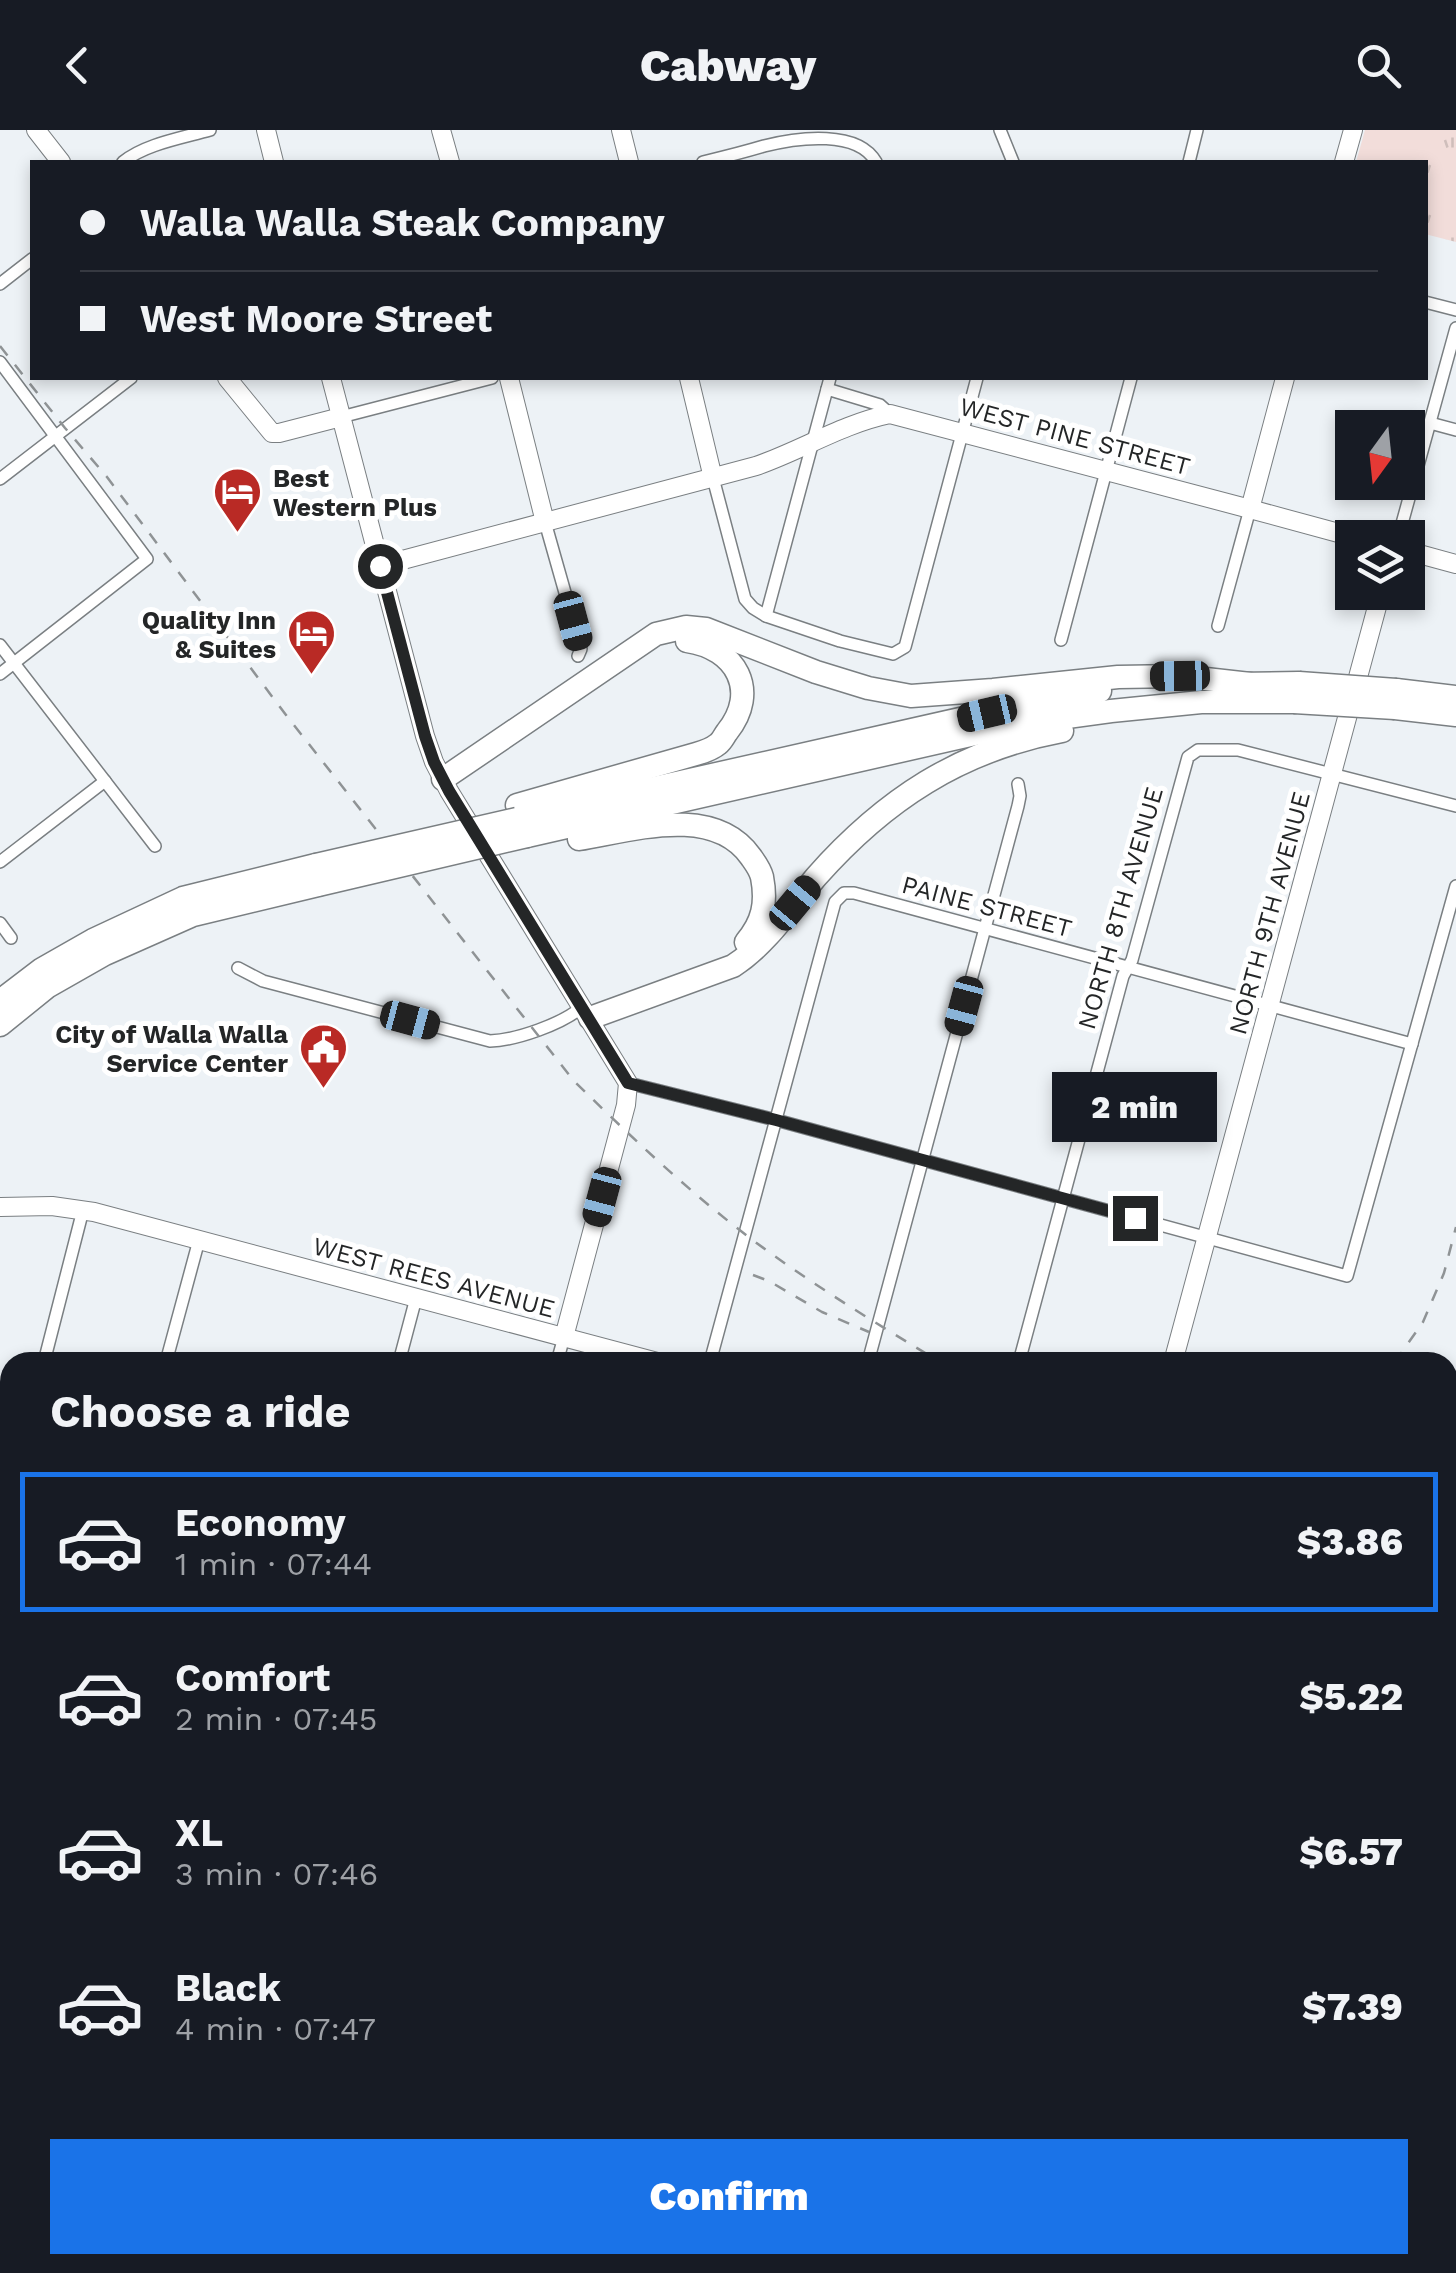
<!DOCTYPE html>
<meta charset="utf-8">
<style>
:root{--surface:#171b24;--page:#20242c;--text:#f1f3f6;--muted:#9ea1a6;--line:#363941;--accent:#1a73e8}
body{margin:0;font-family:"Work Sans",sans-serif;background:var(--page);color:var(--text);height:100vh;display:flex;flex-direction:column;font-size:38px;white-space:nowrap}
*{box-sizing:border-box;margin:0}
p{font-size:32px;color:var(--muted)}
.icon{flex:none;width:55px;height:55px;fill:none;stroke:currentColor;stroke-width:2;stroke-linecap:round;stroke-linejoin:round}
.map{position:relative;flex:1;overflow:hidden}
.sheet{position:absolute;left:0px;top:1222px;width:1458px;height:922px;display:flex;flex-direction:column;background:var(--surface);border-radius:30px 30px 0 0;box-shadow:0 5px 15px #0003}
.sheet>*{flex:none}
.hud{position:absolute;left:30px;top:30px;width:1398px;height:220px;border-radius:0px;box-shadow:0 5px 15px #0003;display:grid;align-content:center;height:220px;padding:0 50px;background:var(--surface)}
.needle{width:65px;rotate:195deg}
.tools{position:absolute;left:1335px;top:280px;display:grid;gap:20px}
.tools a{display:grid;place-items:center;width:90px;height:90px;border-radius:0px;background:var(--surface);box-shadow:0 5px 15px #0003;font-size:50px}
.end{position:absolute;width:45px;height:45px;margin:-22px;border:12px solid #242627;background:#fff;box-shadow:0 0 0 5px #fff}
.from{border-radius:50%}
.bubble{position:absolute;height:70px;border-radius:0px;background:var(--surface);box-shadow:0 5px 15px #0003;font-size:32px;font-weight:800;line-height:70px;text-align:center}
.car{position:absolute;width:30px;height:60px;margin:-30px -15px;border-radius:12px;box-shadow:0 0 8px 2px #0007;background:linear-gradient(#222 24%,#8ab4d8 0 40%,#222 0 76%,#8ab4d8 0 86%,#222 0)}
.hud b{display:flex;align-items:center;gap:35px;height:95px;font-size:38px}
.hud b+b{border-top:2px solid var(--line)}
.hud i{width:25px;height:25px;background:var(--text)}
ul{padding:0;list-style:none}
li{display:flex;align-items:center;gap:30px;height:140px;margin:0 20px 15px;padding:0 30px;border:5px solid transparent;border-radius:0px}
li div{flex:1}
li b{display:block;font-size:38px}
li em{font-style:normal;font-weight:800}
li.on{border-color:var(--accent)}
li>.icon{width:90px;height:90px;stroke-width:1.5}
h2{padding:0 50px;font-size:45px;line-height:120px}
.cta{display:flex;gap:20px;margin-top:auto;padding:20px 50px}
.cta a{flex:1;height:115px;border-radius:0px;background:var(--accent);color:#fff;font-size:40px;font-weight:800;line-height:115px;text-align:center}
header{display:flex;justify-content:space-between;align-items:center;height:130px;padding:0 50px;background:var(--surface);font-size:45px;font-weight:800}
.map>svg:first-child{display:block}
.grass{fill:url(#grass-tufts)}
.garden{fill:#f2ddda}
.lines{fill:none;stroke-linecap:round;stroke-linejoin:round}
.street-casing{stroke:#7a7f82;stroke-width:14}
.secondary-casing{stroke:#7a7f82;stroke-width:20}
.primary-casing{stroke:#7a7f82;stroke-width:20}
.highway-casing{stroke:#7a7f82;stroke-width:25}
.street{stroke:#fff;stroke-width:11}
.secondary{stroke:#fff;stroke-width:18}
.primary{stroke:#fff;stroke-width:18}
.highway{stroke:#fff;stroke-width:22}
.rail{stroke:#8f9395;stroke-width:2.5;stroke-dasharray:12 12;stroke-linecap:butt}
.highway-bridge-casing{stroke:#7a7f82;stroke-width:25;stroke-linecap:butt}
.highway-bridge{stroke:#fff;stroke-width:22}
.route{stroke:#242627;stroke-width:12}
.labels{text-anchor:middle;stroke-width:10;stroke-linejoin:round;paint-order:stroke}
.street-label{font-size:25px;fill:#242627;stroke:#fff}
.poi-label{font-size:25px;font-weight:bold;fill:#242627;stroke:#fff;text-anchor:end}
</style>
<header><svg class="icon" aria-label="back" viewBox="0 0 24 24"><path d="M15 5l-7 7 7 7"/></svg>Cabway<svg class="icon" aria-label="search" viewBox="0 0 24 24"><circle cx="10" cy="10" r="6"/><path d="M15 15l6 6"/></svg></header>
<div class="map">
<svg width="1456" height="2143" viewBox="0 0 1456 2143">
<defs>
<pattern id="grass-tufts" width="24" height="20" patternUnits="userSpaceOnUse" patternTransform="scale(2.5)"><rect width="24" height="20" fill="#f2ddda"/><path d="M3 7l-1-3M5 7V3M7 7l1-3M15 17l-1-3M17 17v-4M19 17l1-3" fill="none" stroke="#cfbebb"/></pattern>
</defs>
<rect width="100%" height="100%" fill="#edf2f6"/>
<path class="grass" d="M1365,0H1456V112L1425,104V32H1356Z"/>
<g class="garden">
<path d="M1376,0L1434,2L1425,37V32H1367Z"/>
<path d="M1438,38L1456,43V67L1453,81L1428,74Z"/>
</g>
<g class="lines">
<defs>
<g id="street">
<path d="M1000,0L1013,32"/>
<path d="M123,32C145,14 182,8 210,0"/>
<path d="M703,32C724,27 744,22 764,16C799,7 858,0 876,32"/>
<path d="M1189,32L1197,0"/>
<path d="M0,154L32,129"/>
<path d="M1425,172L1456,180"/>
<path d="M0,232L147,429L0,544"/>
<path d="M827,259L880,275L890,284"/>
<path d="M341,287L492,248"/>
<path d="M1430,293L1456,300"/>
<path d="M713,348L745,469L753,478L766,486L840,511L893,524L905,517L977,248"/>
<path d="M0,349L131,248"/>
<path d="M545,392L581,519L578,526"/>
<path d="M1398,408L1456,198"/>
<path d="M766,486L830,248"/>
<path d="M1218,496L1250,379"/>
<path d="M1061,510L1131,248"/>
<path d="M0,515L155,716"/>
<path d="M0,732L105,651"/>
<path d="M0,793L11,808"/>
<path d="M238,838L263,851L490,911C517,910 562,894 582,877"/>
<path d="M628,953L776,990L1347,1146L1456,756"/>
<path d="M44,1232L83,1080"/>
<path d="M166,1232L199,1110"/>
<path d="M399,1232L416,1168"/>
<path d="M557,1232L564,1207"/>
<path d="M710,1232L835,772L844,763H854L1412,914"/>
<path d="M868,1232L1018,676L1020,666L1018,654"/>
<path d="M1019,1232L1123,846L1132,830L1188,627L1198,620H1238L1456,676"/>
<path d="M1448,1552L1456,1555"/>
<path d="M1448,1686L1456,1689"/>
<path d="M1448,1821L1456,1823"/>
</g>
<g id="secondary">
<path d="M36,0L61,32"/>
<path d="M266,0L274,32"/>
<path d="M441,0L450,32"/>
<path d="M621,0L629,32"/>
<path d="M227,248L272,303H279L341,287"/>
<path d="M331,248L425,606L434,632L449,661L628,953L626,975L564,1207"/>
<path d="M509,248L545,392"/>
<path d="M689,248L713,348"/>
<path d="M380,436L756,336C802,320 842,294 890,284L1250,379"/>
<path d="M0,1077L52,1076L94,1082L657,1232"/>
<path d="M1173,1232L1381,462"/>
<path d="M1448,1416L1456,1418"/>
</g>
<g id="primary">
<path d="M1344,32L1353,0"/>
<path d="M1285,248L1250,379L1357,408"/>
<path d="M1408,421L1456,434"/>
</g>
<g id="highway">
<path d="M1237,554L1299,553"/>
<path d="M1396,560L1456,567"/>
<path d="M1395,578L1456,585"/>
<path d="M443,649L656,504L686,497L706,499L816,542L868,558L911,566L993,560L1118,547L1179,546L1250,554"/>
<path d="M517,675L696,624C703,622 712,619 718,614C722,611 724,606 727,602C760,561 736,518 687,511"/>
<path d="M517,689L1022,575L1100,561"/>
<path d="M527,706L1023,593L1111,581L1201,572H1294"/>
<path d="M579,709C633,700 714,674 751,727C756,734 760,739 762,747C767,773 763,792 746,812"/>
<path d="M0,871L42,839L93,810L183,768L316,735"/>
<path d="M590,888L733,836C767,814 790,778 816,747C884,670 960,620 1062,601"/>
<path d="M0,895L47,857L105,824L193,785L318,755"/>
</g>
</defs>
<use href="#street" class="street-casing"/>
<use href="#secondary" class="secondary-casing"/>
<use href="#primary" class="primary-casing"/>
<use href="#highway" class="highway-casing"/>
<use href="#street" class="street"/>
<use href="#secondary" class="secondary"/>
<use href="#primary" class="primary"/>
<use href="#highway" class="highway"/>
<g class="rail">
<path d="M0,216L65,298L107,347L286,585L574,951C628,1004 686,1059 746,1105C808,1152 874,1192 940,1232"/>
<path d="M753,1145L769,1151L822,1182L869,1202"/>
<path d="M1395,1232L1423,1192L1444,1143L1456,1097"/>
<path d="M0,1747L10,1744"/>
</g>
<defs>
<g id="highway-bridge">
<path d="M1299,553L1396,560"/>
<path d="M1294,572L1395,578"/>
<path d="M316,735L517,689"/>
<path d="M318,755L527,706"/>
</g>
</defs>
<use href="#highway-bridge" class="highway-bridge-casing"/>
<use href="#highway-bridge" class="highway-bridge"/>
</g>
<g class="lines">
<path class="route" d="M380,436L425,606L434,632L449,661L628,953L776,990L1135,1088"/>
</g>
<defs>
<symbol id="hotel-pin" viewBox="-11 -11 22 30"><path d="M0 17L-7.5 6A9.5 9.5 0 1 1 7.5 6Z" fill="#b92a25" stroke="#fff"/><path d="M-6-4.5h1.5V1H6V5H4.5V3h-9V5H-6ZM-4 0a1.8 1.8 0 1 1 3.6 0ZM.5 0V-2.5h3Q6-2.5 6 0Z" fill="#fff"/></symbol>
<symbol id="civic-pin" viewBox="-11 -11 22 30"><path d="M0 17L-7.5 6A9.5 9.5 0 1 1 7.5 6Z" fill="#b92a25" stroke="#fff"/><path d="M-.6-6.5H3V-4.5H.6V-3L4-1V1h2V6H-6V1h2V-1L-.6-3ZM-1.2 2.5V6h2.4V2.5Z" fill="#fff"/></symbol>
</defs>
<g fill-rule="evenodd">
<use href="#hotel-pin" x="210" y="334" width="55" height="75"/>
<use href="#hotel-pin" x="284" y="476" width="55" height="75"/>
<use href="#civic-pin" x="296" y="890" width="55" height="75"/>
</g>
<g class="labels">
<g class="street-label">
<text transform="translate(1075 306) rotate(15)" y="9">WEST PINE STREET</text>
<text transform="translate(987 776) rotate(15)" y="9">PAINE STREET</text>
<text transform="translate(1120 778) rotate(-74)" y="9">NORTH 8TH AVENUE</text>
<text transform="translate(1269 783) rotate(-75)" y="9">NORTH 9TH AVENUE</text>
<text transform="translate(434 1147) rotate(15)" y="9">WEST REES AVENUE</text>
</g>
<g class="poi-label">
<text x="273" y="357" text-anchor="start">Best<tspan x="273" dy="29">Western Plus</tspan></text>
<text x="276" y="499">Quality Inn<tspan x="276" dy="29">&amp; Suites</tspan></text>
<text x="288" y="913">City of Walla Walla<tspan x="288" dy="29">Service Center</tspan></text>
</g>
</g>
</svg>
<div class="tools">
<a><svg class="needle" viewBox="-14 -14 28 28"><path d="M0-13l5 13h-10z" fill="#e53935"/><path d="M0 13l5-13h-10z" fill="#9ea1a6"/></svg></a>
<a><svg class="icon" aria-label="layers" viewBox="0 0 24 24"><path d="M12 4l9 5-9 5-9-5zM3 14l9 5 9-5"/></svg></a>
</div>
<i class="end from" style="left:380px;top:436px"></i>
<i class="end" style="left:1135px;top:1088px"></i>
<div class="bubble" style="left:1052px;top:942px;width:165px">2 min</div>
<i class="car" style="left:573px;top:491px;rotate:165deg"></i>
<i class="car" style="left:1180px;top:546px;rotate:269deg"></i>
<i class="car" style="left:987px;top:583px;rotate:257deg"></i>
<i class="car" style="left:795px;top:773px;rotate:40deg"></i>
<i class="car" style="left:964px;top:876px;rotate:195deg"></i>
<i class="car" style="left:410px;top:890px;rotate:105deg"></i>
<i class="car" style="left:602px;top:1067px;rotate:195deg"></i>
<div class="hud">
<b><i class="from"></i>Walla Walla Steak Company</b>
<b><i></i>West Moore Street</b>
</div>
<section class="sheet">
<h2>Choose a ride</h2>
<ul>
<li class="on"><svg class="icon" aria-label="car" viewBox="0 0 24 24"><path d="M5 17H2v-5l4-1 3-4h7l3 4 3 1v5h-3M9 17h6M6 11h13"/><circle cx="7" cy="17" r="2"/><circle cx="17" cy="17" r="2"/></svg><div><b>Economy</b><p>1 min · 07:44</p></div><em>$3.86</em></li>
<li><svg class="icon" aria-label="car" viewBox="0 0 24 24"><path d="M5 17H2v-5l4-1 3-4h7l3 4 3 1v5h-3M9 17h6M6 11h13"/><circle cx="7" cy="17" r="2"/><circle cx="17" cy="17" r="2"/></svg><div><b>Comfort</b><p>2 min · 07:45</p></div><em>$5.22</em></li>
<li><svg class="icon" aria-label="car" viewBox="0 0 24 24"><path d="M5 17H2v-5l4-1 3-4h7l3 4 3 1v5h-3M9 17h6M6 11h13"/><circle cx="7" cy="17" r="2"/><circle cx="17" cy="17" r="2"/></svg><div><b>XL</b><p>3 min · 07:46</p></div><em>$6.57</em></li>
<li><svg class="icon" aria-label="car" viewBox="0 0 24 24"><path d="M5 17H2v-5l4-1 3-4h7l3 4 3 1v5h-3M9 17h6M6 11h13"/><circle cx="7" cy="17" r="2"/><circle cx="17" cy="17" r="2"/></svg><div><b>Black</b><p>4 min · 07:47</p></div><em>$7.39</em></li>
</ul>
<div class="cta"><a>Confirm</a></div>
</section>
</div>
